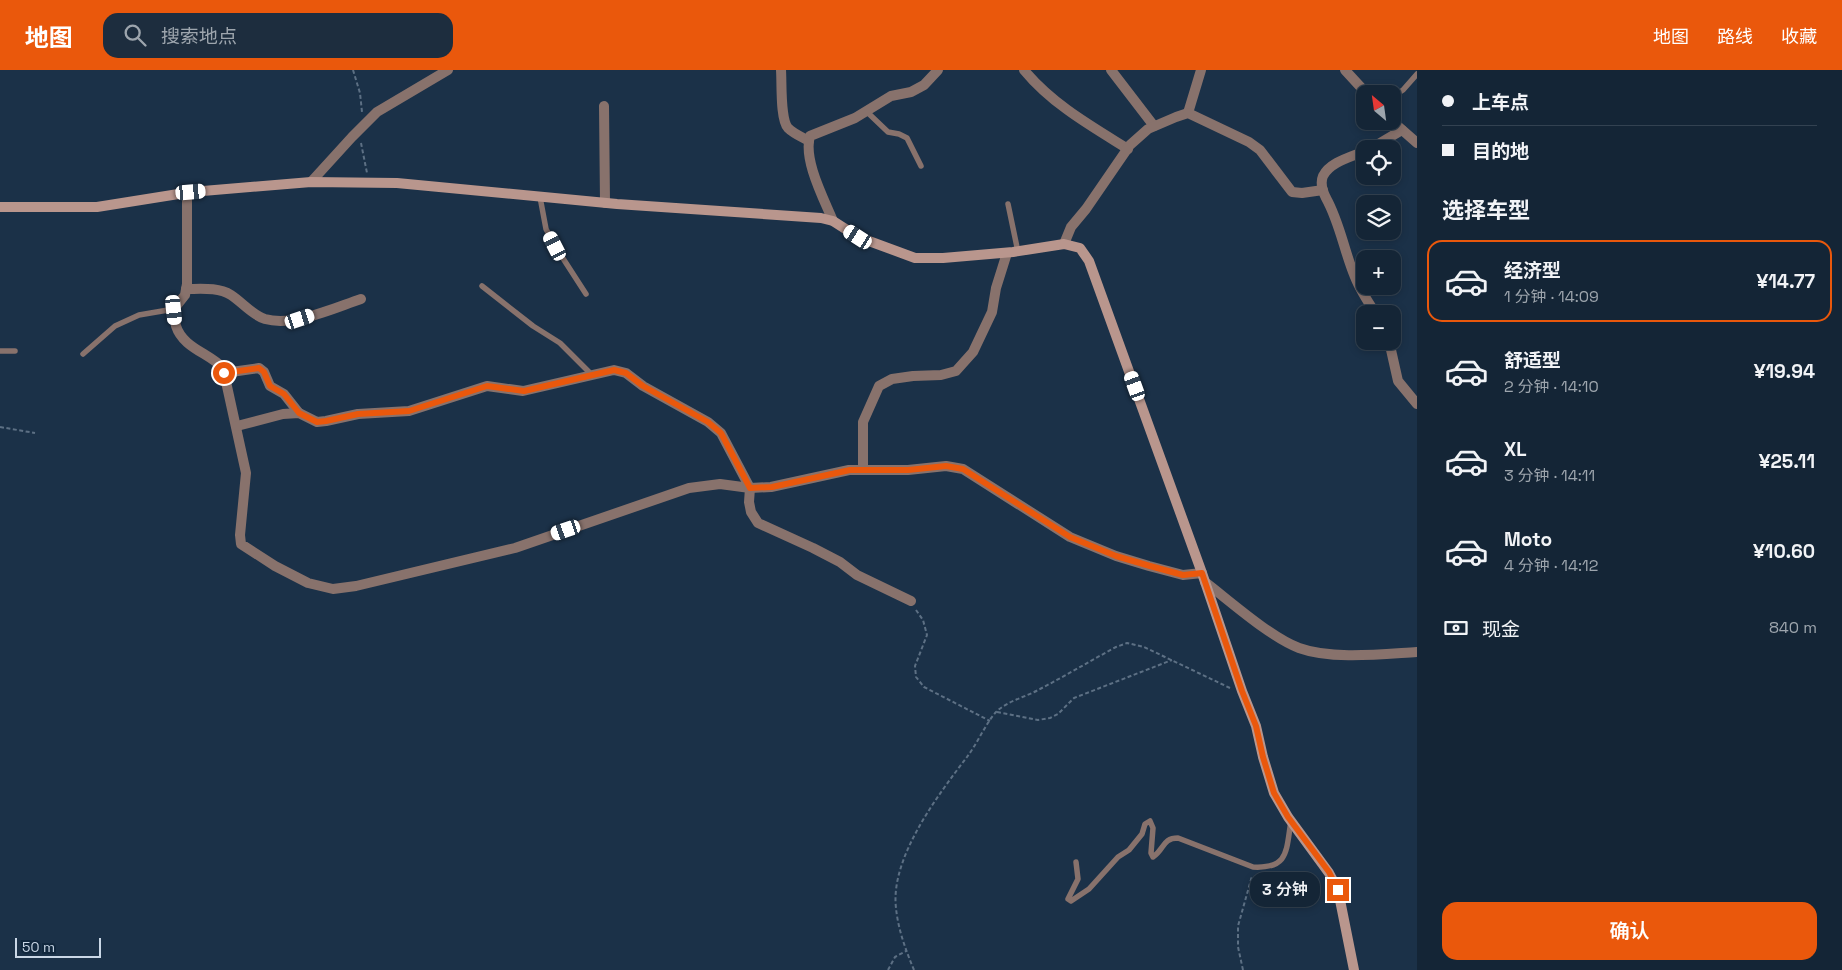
<!DOCTYPE html>
<html lang="zh">
<meta charset="utf-8">
<style>
:root{--surface:#142536;--page:#1d2d3e;--text:#f1f3f6;--muted:#9da5ad;--line:#334251;--accent:#ea580c}
body{margin:0;font-family:"Space Grotesk","Noto Sans SC",sans-serif;background:var(--page);color:var(--text);height:100vh;display:flex;flex-direction:column;font-size:19px;white-space:nowrap}
*{box-sizing:border-box;margin:0}
p{font-size:16px;color:var(--muted)}
.icon{flex:none;width:28px;height:28px;fill:none;stroke:currentColor;stroke-width:2;stroke-linecap:round;stroke-linejoin:round}
.map{position:relative;flex:1;overflow:hidden}
.sheet{display:flex;flex-direction:column;background:var(--surface);width:425px}
.sheet>*{flex:none}
.banner{display:grid;align-content:center;height:110px;padding:0 25px;background:var(--surface)}
.needle{width:32px;rotate:331deg}
.controls{position:absolute;left:1356px;top:15px;display:grid;gap:10px}
.controls a{display:grid;place-items:center;width:45px;height:45px;border-radius:10px;background:var(--surface);box-shadow:0 2px 8px #0003,0 0 0 1px var(--line);font-size:25px}
.scale{position:absolute;left:15px;bottom:12px;width:86px;box-sizing:border-box;padding-left:5px;border:2px solid #cad7e6;border-top:0;font-size:14px;line-height:18px;white-space:nowrap;color:#cad7e6;-webkit-text-stroke:4px #11273d;paint-order:stroke}
.end{position:absolute;width:22px;height:22px;margin:-11px;border:6px solid #ea580c;background:#fff;box-shadow:0 0 0 2px #fff}
.from{border-radius:50%}
.bubble{position:absolute;height:35px;border-radius:15px;background:var(--surface);box-shadow:0 2px 8px #0003,0 0 0 1px var(--line);font-size:16px;font-weight:600;line-height:35px;text-align:center}
.car{position:absolute;width:15px;height:30px;margin:-15px -8px;border-radius:6px;box-shadow:0 0 4px 1px #0007;background:linear-gradient(#fff 24%,#345 0 40%,#fff 0 76%,#345 0 86%,#fff 0)}
.banner b{display:flex;align-items:center;gap:18px;height:48px;font-size:19px}
.banner b+b{border-top:1px solid var(--line)}
.banner i{width:12px;height:12px;background:var(--text)}
ul{padding:0;list-style:none}
li{display:flex;align-items:center;gap:15px;height:82px;margin:0 10px 8px;padding:0 15px;border:2px solid transparent;border-radius:15px}
li div{flex:1}
li b{display:block;font-size:19px}
li em{font-style:normal;font-weight:600}
li.current{border-color:var(--accent)}
li>.icon{width:45px;height:45px;stroke-width:1.5}
h2{padding:0 25px;font-size:22px;line-height:60px}
.pay{display:flex;align-items:center;gap:12px;height:55px;padding:0 25px;font-size:19px}
.pay p{margin-inline-start:auto}
.action{display:flex;gap:10px;margin-top:auto;padding:10px 25px}
.action a{flex:1;height:58px;border-radius:15px;background:var(--accent);color:#fff;font-size:20px;font-weight:600;line-height:58px;text-align:center}
header{display:flex;align-items:center;gap:30px;box-sizing:border-box;height:70px;padding:0 25px;background:var(--accent);color:#fff}
header strong{font-size:24px}
nav{display:flex;gap:28px;margin-inline-start:auto;font-size:18px}
.search{width:350px;height:45px;background:var(--page);display:flex;align-items:center;gap:12px;box-sizing:border-box;padding:0 18px;border-radius:15px;color:var(--muted);font-size:19px}
main{display:flex;flex:1;min-height:0}
.map>svg:first-child{display:block}
.lines{fill:none;stroke-linecap:round;stroke-linejoin:round}
.path{stroke:#5d7084;stroke-width:2;stroke-dasharray:4 2.5;stroke-linecap:butt}
.lane{stroke:#88726c;stroke-width:5.5}
.street{stroke:#88726c;stroke-width:10}
.secondary{stroke:#b9968d;stroke-width:10}
.route{stroke:#ea580c;stroke-width:6}
</style>
<header>
<strong>地图</strong>
<div class="search"><svg class="icon" aria-label="search" viewBox="0 0 24 24"><circle cx="10" cy="10" r="6"/><path d="M15 15l6 6"/></svg>搜索地点</div>
<nav><a>地图</a><a>路线</a><a>收藏</a></nav>
</header>
<main>
<div class="map">
<svg width="1417" height="900" viewBox="0 0 1417 900">
<rect width="100%" height="100%" fill="#1b3148"/>
<g class="lines">
<g class="path">
<path d="M353,0L360,23L362,42"/>
<path d="M361,73L367,103"/>
<path d="M0,357L35,363"/>
<path d="M916,540L923,550L927,565L915,596L916,607L924,617L990,651"/>
<path d="M997,642L1038,650L1050,648L1058,644L1074,628L1172,590"/>
<path d="M888,900L895,887L906,881"/>
<path d="M914,900C906,881 898,859 896,838C890,788 938,725 967,687C977,674 986,653 996,642C1007,631 1026,627 1040,619C1065,606 1090,591 1116,577L1127,573L1144,577L1230,618"/>
<path d="M1243,900L1238,877V856L1252,806"/>
</g>
<g class="lane">
<path d="M1392,27L1403,20L1417,4"/>
<path d="M866,41L888,62L899,64L907,68L921,96"/>
<path d="M540,127L546,159L555,176L586,224"/>
<path d="M1008,134L1018,182"/>
<path d="M482,216L533,256L560,273L591,304"/>
<path d="M0,281H15"/>
<path d="M83,284L115,256L139,245L174,239"/>
<path d="M1076,792L1078,809L1068,829L1071,831L1089,819L1118,787L1129,780L1142,764L1145,754L1150,751L1153,758L1151,783L1153,787C1165,779 1162,768 1178,768L1253,797C1289,799 1286,781 1291,751"/>
</g>
<g class="street">
<path d="M781,0C782,13 780,49 788,58C794,64 802,67 809,71"/>
<path d="M1024,0C1052,34 1091,56 1128,79"/>
<path d="M1111,0L1154,56"/>
<path d="M1345,0L1367,24"/>
<path d="M604,36L605,133"/>
<path d="M1188,43L1201,0"/>
<path d="M1392,51L1417,73"/>
<path d="M1370,79L1402,60"/>
<path d="M1365,81C1351,87 1330,92 1323,106C1320,113 1323,122 1326,128C1340,153 1344,181 1355,207C1360,220 1368,232 1376,244"/>
<path d="M311,112L352,67L377,42L448,0"/>
<path d="M187,122V214L185,225L174,239C175,244 175,251 176,256C183,278 209,283 223,298L246,403L240,465L241,474L275,496L308,513L333,519L356,516L515,478L689,418L720,414L750,418L771,417L849,400H908L946,396L963,399L1070,467L1116,486L1149,496L1183,505L1202,503"/>
<path d="M833,151C824,129 803,90 810,66L855,48L891,26L911,22L924,15L938,0"/>
<path d="M1064,174L1071,157L1086,139L1130,75L1148,59L1176,47L1188,43L1249,72L1260,80L1292,122L1302,123L1323,120"/>
<path d="M186,219C201,219 218,217 231,225C242,232 252,245 265,249C294,257 334,238 361,229"/>
<path d="M1389,271L1398,311L1417,334"/>
<path d="M224,303L259,298L264,302L270,316L284,324L299,343"/>
<path d="M237,356L283,344L299,343L317,352L326,351L358,344L409,341L487,316L523,321L614,300L626,303L643,316L708,352L721,363L750,418L749,432L751,442L758,453L813,478L840,492L857,505L911,531"/>
<path d="M863,400V352L879,316L892,309L913,306L941,305L956,301L973,282L992,242L996,218L1007,183"/>
<path d="M1205,512C1230,531 1270,567 1299,578C1332,590 1383,584 1417,582"/>
</g>
<path class="secondary" d="M0,137H97L191,122L311,112L397,113L617,134L821,148L833,151L858,167L915,188H943L1013,182L1064,174L1080,178L1089,191L1202,503L1242,621L1256,656L1263,687L1274,723L1288,747L1329,803L1338,820L1354,900"/>
</g>
<g class="lines">
<path class="route" d="M224,303L259,298L264,302L270,316L284,324L299,343L317,352L326,351L358,344L409,341L487,316L524,321L614,300L626,303L643,316L708,352L721,363L750,418L772,417L850,400H908L946,396L963,399L1070,467L1116,486L1150,496L1183,505L1202,503L1242,621L1256,656L1263,687L1274,723L1288,747L1329,802L1338,820"/>
</g>
</svg>
<div class="controls">
<a><svg class="needle" viewBox="-14 -14 28 28"><path d="M0-13l5 13h-10z" fill="#e53935"/><path d="M0 13l5-13h-10z" fill="#9da5ad"/></svg></a>
<a><svg class="icon" aria-label="locate" viewBox="0 0 24 24"><circle cx="12" cy="12" r="6"/><path d="M12 2v4M12 18v4M2 12h4M18 12h4"/></svg></a>
<a><svg class="icon" aria-label="layers" viewBox="0 0 24 24"><path d="M12 4l9 5-9 5-9-5zM3 14l9 5 9-5"/></svg></a>
<a>+</a>
<a>−</a>
</div>
<div class="scale">50 m</div>
<i class="end from" style="left:224px;top:303px"></i>
<i class="end" style="left:1338px;top:820px"></i>
<div class="bubble" style="left:1250px;top:802px;width:70px">3 分钟</div>
<i class="car" style="left:191px;top:122px;rotate:85deg"></i>
<i class="car" style="left:858px;top:167px;rotate:303deg"></i>
<i class="car" style="left:555px;top:176px;rotate:333deg"></i>
<i class="car" style="left:174px;top:240px;rotate:174deg"></i>
<i class="car" style="left:300px;top:249px;rotate:72deg"></i>
<i class="car" style="left:1135px;top:316px;rotate:340deg"></i>
<i class="car" style="left:566px;top:460px;rotate:251deg"></i>
</div>
<section class="sheet">
<div class="banner">
<b><i class="from"></i>上车点</b>
<b><i></i>目的地</b>
</div>
<h2>选择车型</h2>
<ul>
<li class="current"><svg class="icon" aria-label="car" viewBox="0 0 24 24"><path d="M5 17H2v-5l4-1 3-4h7l3 4 3 1v5h-3M9 17h6M6 11h13"/><circle cx="7" cy="17" r="2"/><circle cx="17" cy="17" r="2"/></svg><div><b>经济型</b><p>1 分钟 · 14:09</p></div><em>¥14.77</em></li>
<li><svg class="icon" aria-label="car" viewBox="0 0 24 24"><path d="M5 17H2v-5l4-1 3-4h7l3 4 3 1v5h-3M9 17h6M6 11h13"/><circle cx="7" cy="17" r="2"/><circle cx="17" cy="17" r="2"/></svg><div><b>舒适型</b><p>2 分钟 · 14:10</p></div><em>¥19.94</em></li>
<li><svg class="icon" aria-label="car" viewBox="0 0 24 24"><path d="M5 17H2v-5l4-1 3-4h7l3 4 3 1v5h-3M9 17h6M6 11h13"/><circle cx="7" cy="17" r="2"/><circle cx="17" cy="17" r="2"/></svg><div><b>XL</b><p>3 分钟 · 14:11</p></div><em>¥25.11</em></li>
<li><svg class="icon" aria-label="car" viewBox="0 0 24 24"><path d="M5 17H2v-5l4-1 3-4h7l3 4 3 1v5h-3M9 17h6M6 11h13"/><circle cx="7" cy="17" r="2"/><circle cx="17" cy="17" r="2"/></svg><div><b>Moto</b><p>4 分钟 · 14:12</p></div><em>¥10.60</em></li>
</ul>
<div class="pay"><svg class="icon" aria-label="cash" viewBox="0 0 24 24"><path d="M3 7h18v10H3z"/><circle cx="12" cy="12" r="2"/></svg>现金<p>840 m</p></div>
<div class="action"><a>确认</a></div>
</section>
</main>
